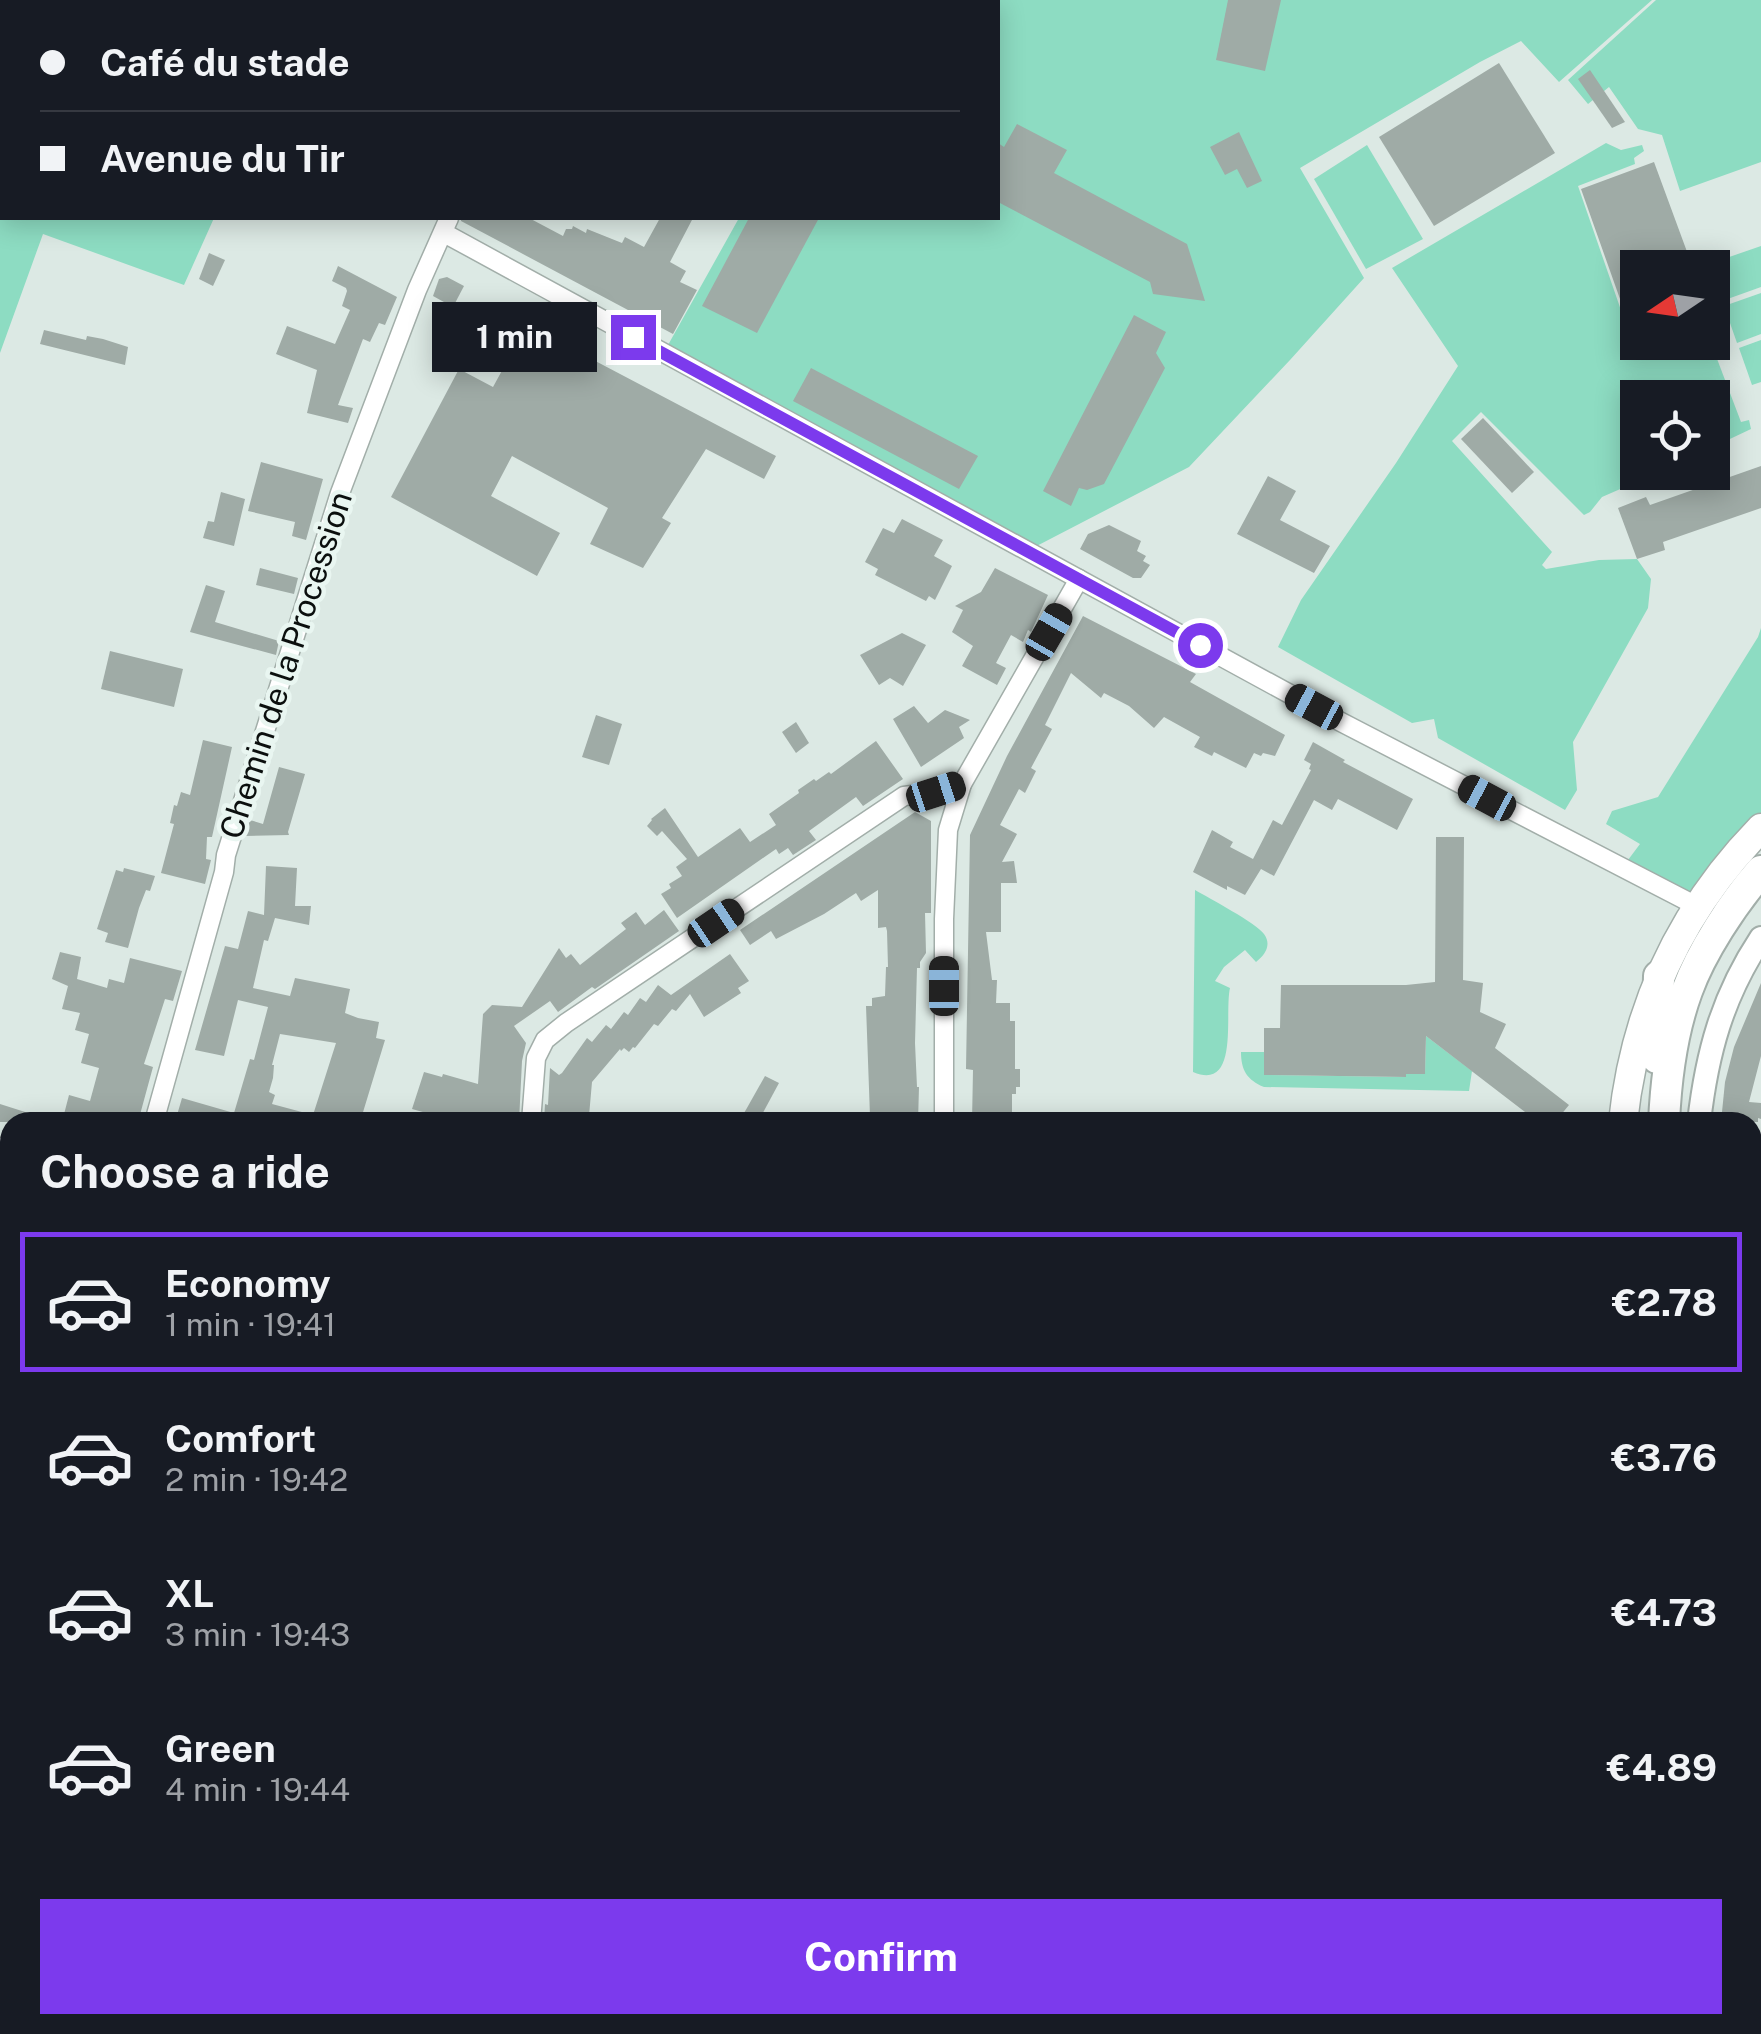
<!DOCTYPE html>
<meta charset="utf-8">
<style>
:root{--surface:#171b24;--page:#242831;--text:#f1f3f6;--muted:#9ea1a6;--line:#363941;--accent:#7c3aed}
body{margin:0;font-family:"Public Sans",sans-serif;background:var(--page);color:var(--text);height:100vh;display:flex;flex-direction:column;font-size:38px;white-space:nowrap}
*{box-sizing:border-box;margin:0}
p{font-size:32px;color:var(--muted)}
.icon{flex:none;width:55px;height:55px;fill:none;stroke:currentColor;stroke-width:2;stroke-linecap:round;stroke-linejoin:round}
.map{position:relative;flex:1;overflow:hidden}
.details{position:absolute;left:0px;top:1112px;width:1762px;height:922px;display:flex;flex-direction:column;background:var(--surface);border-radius:30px 30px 0 0;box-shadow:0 5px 25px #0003}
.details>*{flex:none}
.guide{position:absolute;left:0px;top:0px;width:1000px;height:220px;box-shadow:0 5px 25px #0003;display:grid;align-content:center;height:220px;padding:0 40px;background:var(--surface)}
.needle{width:65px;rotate:257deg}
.controls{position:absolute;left:1620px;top:250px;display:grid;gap:20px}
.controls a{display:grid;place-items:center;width:110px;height:110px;border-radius:0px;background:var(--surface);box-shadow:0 5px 25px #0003;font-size:50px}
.end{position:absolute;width:45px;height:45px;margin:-22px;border:12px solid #7c3aed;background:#fff;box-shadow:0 0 0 5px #fff}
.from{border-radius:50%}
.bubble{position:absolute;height:70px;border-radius:0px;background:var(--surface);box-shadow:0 5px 25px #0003;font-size:32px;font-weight:700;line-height:70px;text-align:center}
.car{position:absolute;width:30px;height:60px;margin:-30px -15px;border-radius:12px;box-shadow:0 0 8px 2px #0007;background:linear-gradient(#222 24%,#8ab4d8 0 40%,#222 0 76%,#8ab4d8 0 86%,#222 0)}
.guide b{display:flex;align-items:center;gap:35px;height:95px;font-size:38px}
.guide b+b{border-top:2px solid var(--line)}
.guide i{width:25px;height:25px;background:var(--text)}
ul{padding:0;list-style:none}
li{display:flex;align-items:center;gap:30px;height:140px;margin:0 20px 15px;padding:0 20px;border:5px solid transparent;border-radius:0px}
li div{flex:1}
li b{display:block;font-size:38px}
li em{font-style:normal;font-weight:700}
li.on{border-color:var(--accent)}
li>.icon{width:90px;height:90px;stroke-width:1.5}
h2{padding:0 40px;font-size:45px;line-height:120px}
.primary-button{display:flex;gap:20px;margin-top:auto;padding:20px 40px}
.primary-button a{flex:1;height:115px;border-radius:0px;background:var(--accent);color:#fff;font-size:40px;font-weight:700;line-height:115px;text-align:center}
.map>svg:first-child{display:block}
.green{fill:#8ddcc2}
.building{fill:#9faba6;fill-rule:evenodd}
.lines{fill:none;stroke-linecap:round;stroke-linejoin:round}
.minor-casing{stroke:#a2aea9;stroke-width:21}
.tertiary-casing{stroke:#a2aea9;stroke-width:26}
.primary-casing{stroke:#a2aea9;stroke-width:31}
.trunk-casing{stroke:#a2aea9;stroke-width:34}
.minor{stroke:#fff;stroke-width:18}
.tertiary{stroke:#fff;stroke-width:22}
.primary{stroke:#fff;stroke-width:28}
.trunk{stroke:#fff;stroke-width:30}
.route{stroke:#7c3aed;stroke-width:12}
.labels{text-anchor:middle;stroke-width:9;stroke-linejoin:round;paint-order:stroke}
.street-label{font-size:32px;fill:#0b0f0e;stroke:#e9f6f1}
</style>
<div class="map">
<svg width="1761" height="2034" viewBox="0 0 1761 2034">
<rect width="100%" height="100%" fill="#dce9e4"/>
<g class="green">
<path d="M0,0H76L74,2H2V218H214L184,285L43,234L0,353Z"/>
<path d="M840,0H1652L1559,82L1521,41L1480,62L1300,168L1364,278L1290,360L1189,467L1027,551L663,354L739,218H998V2H840Z"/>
<path d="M1656,0H1761V162L1680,191L1662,135L1638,129L1609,87L1588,104L1568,80Z"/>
<path d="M1606,143L1621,150L1642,145L1644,151L1634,158L1635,164L1578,186L1623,316L1637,315L1638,342L1674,343L1676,345L1687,343H1711L1741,422L1749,420L1751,429L1713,447L1712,398H1638V472L1657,473L1602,497L1590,512L1584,515L1481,412L1452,441L1552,552L1542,565L1546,569L1599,560L1637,559L1651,579L1648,608L1573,742L1577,790L1565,810L1438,738L1434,719L1412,723L1278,647L1301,600L1396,463L1458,366L1392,268Z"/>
<path d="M1367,145L1423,239L1366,269L1314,179Z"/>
<path d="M1761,246V287L1722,301L1713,275L1712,268L1709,264Z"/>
<path d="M1761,293V334L1737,343L1724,306Z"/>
<path d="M1761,340V382L1752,385L1739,348Z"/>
<path d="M1761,628V814L1687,901L1622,868L1640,844L1606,824L1612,811L1658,797L1758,637Z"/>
<path d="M1195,890C1209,898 1256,923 1264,934C1272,945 1265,955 1256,962L1245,950L1224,967L1215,981L1230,988C1224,1014 1240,1092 1193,1072Z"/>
<path d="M1426,1036L1472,1071L1469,1091L1264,1087C1247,1080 1241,1070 1241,1052H1264L1265,1075L1405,1077L1406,1074L1425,1073Z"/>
<path d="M1129,1113L1480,1121L1481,1122H1126Z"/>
<path d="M700,2025H846L845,2034L700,2031Z"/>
<path d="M1065,2025H1134L1139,2034H1067Z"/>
<rect x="1386" y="2025" width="185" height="9"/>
</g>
<g class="building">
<path d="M1228,0H1281L1265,71L1216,60Z"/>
<path d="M1499,63L1555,153L1434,226L1379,137Z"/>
<path d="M1590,70L1625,122L1612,128L1578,79Z"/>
<path d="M1017,124L1067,150L1054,173L1187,244L1205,301L1153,294L1150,282L998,202V143L1004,147Z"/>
<path d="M1239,132L1262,181L1247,188L1237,169L1225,175L1210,147Z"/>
<path d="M1654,162L1693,268H1638V293L1620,299L1581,189Z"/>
<path d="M461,218H529L563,236L566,229H572L573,226L586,233L587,229L622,243L625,237L644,247L660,218H693L670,262L686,271L680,282L697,290L673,334L461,221Z"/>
<path d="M749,218H819L757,333L702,306Z"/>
<path d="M209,253L225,260L213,286L199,279Z"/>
<path d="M338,266L397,297L385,325L379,323L370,342L363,339L338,405L353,408L348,423L307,413L317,370L276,354L287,326L335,344L350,310L342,306L347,291L346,288L332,281Z"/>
<path d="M447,277L464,286L453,307L433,296L439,279Z"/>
<path d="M506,314L776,456L764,479L706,449L662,518L671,523L643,568L590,544L608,508L512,456L491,496L560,533L537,576L391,497L459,369L493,387L515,347L509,343L510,341L496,334Z"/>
<path d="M1134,315L1166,332L1156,353L1165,368L1104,484L1087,490L1079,488L1071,506L1043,491Z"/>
<path d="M44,330L86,340L87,336L103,339L128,347L125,365L40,344Z"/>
<path d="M811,368L978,456L959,489L793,401Z"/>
<path d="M1483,418L1534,472L1512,493L1461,439Z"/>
<path d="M261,462L323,479L306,540L292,536L295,522L248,511Z"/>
<path d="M1761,466V508L1663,542L1665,550L1637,559L1618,508L1646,497L1650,505Z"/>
<path d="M1268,476L1296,491L1280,520L1330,546L1314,573L1237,534Z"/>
<path d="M221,492L245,499L234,546L203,538L208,521L214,522Z"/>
<path d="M902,519L943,540L934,556L952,566L935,600L929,596L926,601L875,575L878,569L865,562L883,528L894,533Z"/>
<path d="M1109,525L1141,541L1137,551L1146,556L1143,561L1150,565L1141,578H1133L1080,549L1088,534Z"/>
<path d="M260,568L298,578L294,594L256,585Z"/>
<path d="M995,568L1048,595L1031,632L1028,630L1023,642L1011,635L996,663L1006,668L997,685L962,666L973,646L952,632L963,610L955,606L981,592Z"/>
<path d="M206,585L225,591L215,622L279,641L276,655L190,632Z"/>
<path d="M1083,616L1196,674L1190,682L1285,735L1275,756L1263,753L1261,756L1254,753L1246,768L1214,752L1212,756L1194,747L1200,737L1164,717L1154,728L1129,706L1104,693L1101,698L1071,673L1045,725L1052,729L1031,768L1036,771L1025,793L1019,789L1000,825L1017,834L1002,862L1014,861L1017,883H1001V932H986L992,980H997L996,1003H1010V1021H1015V1069H1020V1087H1016V1094H1012V1114H1006L1004,1122H972L973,1070L966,1069L970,835L1007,756Z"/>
<path d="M902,633L926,645L903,686L890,678L879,685L860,655Z"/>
<path d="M110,651L183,669L174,707L101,689Z"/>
<path d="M914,706L928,723L945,710L970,720L959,727L964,738L921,767L893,719Z"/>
<path d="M596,715L622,724L609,765L582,757Z"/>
<path d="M796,722L809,743L796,753L782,732Z"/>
<path d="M203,740L232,747L212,837H207L206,859L211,860L205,884L161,873L174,824L170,823L174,805L177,806L181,792L190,795Z"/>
<path d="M876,741L903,779L863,806L856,797L809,831L816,840L793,855L788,848L779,854L776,849L677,918L661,894L671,888L669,884L682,876L676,867L687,859L662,831L657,836L647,826L652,820L651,819L665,808L698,857L740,828L750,842L776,825L769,814L799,793L798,790L814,779L816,781L829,772L831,774Z"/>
<path d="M1313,742L1345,760L1343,762L1413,799L1397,830L1338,799L1332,810L1314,800L1274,876L1261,869L1245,895L1227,886V890L1193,872L1212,830L1233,842L1230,847L1253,859L1273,820L1282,825L1311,770L1309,769L1311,764L1304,760Z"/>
<path d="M279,767L305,774L288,832L289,835L245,836L250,820L263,824Z"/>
<path d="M915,812L931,821V913H925L926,953L920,962V968H917L915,1043L917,1087H919L918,1122H877V1115L870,1116L866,1006H872V998L885,996L886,967H888L887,931L886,927L878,928V890L861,901L856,893L824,914L776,939L771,931L750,945L740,930Z"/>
<path d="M1436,837H1464L1463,980L1483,983L1480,1012L1506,1024L1495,1048L1569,1105L1555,1122H1538L1426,1036L1425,1074H1406V1077L1264,1075V1028H1280L1281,985H1406L1435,982Z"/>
<path d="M266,866L297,868L295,906H311L309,925L275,918L268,941L264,940L253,988L290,996L295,978L350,989L345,1013L358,1018L379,1022L376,1038L385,1040L360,1122H175L182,1098L234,1113L250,1059L254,1060L268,1007L238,1000L224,1056L195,1050L225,946L238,949L248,911L264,915ZM280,1034L336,1043L313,1115L272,1104L275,1095L269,1092L273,1078L274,1065H272Z"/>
<path d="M124,868L155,876L150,891L146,890L139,908L128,948L105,942L108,933L97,929L116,870L123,872Z"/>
<path d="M664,910L679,931L595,989L592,987L558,1012L550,1001L514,1026L526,1043L522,1061L519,1122H459L412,1109L424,1072L442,1077L443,1074L478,1084L483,1014L492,1005L522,1007L559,948L566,958L571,954L580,965L626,929L621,923L636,912L645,925Z"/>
<path d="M60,952L81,957L77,979L107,988L109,979L124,983L130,958L182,971L173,1001L165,999L144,1064L153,1067L138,1122H62L69,1095L90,1101L99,1068L81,1063L89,1034L75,1030L80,1013L62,1009L68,986L52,979Z"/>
<path d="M730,954L749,981L738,988L741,993L704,1017L690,994L676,1011L672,1009L658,1026L654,1024L635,1048L633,1047L629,1052L624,1048L621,1051L620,1049L592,1082L589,1116H586V1122H544L545,1104L548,1105L550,1068L559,1075L562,1073L587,1038L592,1042L606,1025L611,1029L624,1012L628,1015L640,998L646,1002L658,985L671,995Z"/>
<path d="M1761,983V1056L1749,1102L1761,1103V1119L1758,1118V1122H1721L1725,1082L1734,1047Z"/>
<path d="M765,1076L779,1083L758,1122H739Z"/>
<path d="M0,1104L47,1119V1122H0Z"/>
</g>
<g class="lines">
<defs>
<g id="minor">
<path d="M249,0L251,2"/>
<path d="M548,2L550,0"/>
<path d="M444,233L1341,722L1687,901L1693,913"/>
<path d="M154,1122L224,872L226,855L340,493L417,290L449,218"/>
<path d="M531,1122L536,1058L545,1040L566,1023L904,796L936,792L962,784"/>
<path d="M944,1122V919L948,830L962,784L1079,579"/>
<path d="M0,1147L10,1150"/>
<path d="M0,1418L10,1422"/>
<path d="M0,1446L10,1443"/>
<path d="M0,1745L10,1746"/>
<path d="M269,2025L280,2034"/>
</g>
<g id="tertiary">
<path d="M1699,1122C1707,1053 1722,997 1761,938"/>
<path d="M1752,1562H1761"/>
<path d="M1752,1648L1761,1649"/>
<path d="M1691,2025V2034"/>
</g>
<g id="primary">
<path d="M1623,1122C1635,1008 1680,911 1761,828"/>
<path d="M0,1732L10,1728"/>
</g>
<g id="trunk">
<path d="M1657,1058L1659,976"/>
<path d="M1664,1122C1666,1079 1672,1032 1687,991C1701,952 1733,903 1761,871"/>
<path d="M1614,2025L1615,2034"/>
<path d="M1670,2025L1674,2034"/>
</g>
</defs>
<use href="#minor" class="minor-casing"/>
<use href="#tertiary" class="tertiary-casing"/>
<use href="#primary" class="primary-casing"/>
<use href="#trunk" class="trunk-casing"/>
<use href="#minor" class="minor"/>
<use href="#tertiary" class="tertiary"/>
<use href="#primary" class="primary"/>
<use href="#trunk" class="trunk"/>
</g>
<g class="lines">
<path class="route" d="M633,337L1200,645"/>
</g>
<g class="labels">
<g class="street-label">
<text transform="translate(286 665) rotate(-72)" y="11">Chemin de la Procession</text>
</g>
</g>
</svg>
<div class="controls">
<a><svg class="needle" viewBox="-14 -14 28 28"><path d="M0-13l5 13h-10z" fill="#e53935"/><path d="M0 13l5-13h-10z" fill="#9ea1a6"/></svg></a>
<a><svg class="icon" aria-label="locate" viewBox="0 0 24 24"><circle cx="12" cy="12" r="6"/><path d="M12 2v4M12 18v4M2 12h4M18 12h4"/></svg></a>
</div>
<i class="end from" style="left:1200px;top:645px"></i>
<i class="end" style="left:633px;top:337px"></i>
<div class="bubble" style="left:432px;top:302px;width:165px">1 min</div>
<i class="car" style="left:1049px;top:632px;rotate:30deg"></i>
<i class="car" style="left:1314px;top:707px;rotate:298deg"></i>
<i class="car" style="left:936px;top:792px;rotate:72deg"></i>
<i class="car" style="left:1487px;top:798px;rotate:298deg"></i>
<i class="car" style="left:716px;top:923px;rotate:56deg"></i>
<i class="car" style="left:944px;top:986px;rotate:0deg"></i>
<div class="guide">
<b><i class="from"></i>Café du stade</b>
<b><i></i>Avenue du Tir</b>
</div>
<section class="details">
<h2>Choose a ride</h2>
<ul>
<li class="on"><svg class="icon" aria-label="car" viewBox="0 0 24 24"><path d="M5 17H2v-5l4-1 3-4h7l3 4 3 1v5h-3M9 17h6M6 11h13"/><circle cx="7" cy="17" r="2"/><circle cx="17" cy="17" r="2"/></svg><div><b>Economy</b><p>1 min · 19:41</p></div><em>€2.78</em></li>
<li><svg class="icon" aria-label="car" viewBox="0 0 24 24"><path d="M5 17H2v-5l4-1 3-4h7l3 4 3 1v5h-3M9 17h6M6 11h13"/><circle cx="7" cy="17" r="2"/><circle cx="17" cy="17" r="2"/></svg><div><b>Comfort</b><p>2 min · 19:42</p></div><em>€3.76</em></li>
<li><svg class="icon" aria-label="car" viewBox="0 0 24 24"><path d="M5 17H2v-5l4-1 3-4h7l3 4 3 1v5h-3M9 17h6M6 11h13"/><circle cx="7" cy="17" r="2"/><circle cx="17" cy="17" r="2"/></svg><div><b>XL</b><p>3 min · 19:43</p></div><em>€4.73</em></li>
<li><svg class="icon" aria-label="car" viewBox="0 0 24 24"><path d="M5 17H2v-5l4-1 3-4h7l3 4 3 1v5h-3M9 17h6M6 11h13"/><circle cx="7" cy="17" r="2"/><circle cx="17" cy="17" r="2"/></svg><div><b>Green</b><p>4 min · 19:44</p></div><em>€4.89</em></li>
</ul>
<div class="primary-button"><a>Confirm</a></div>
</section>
</div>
